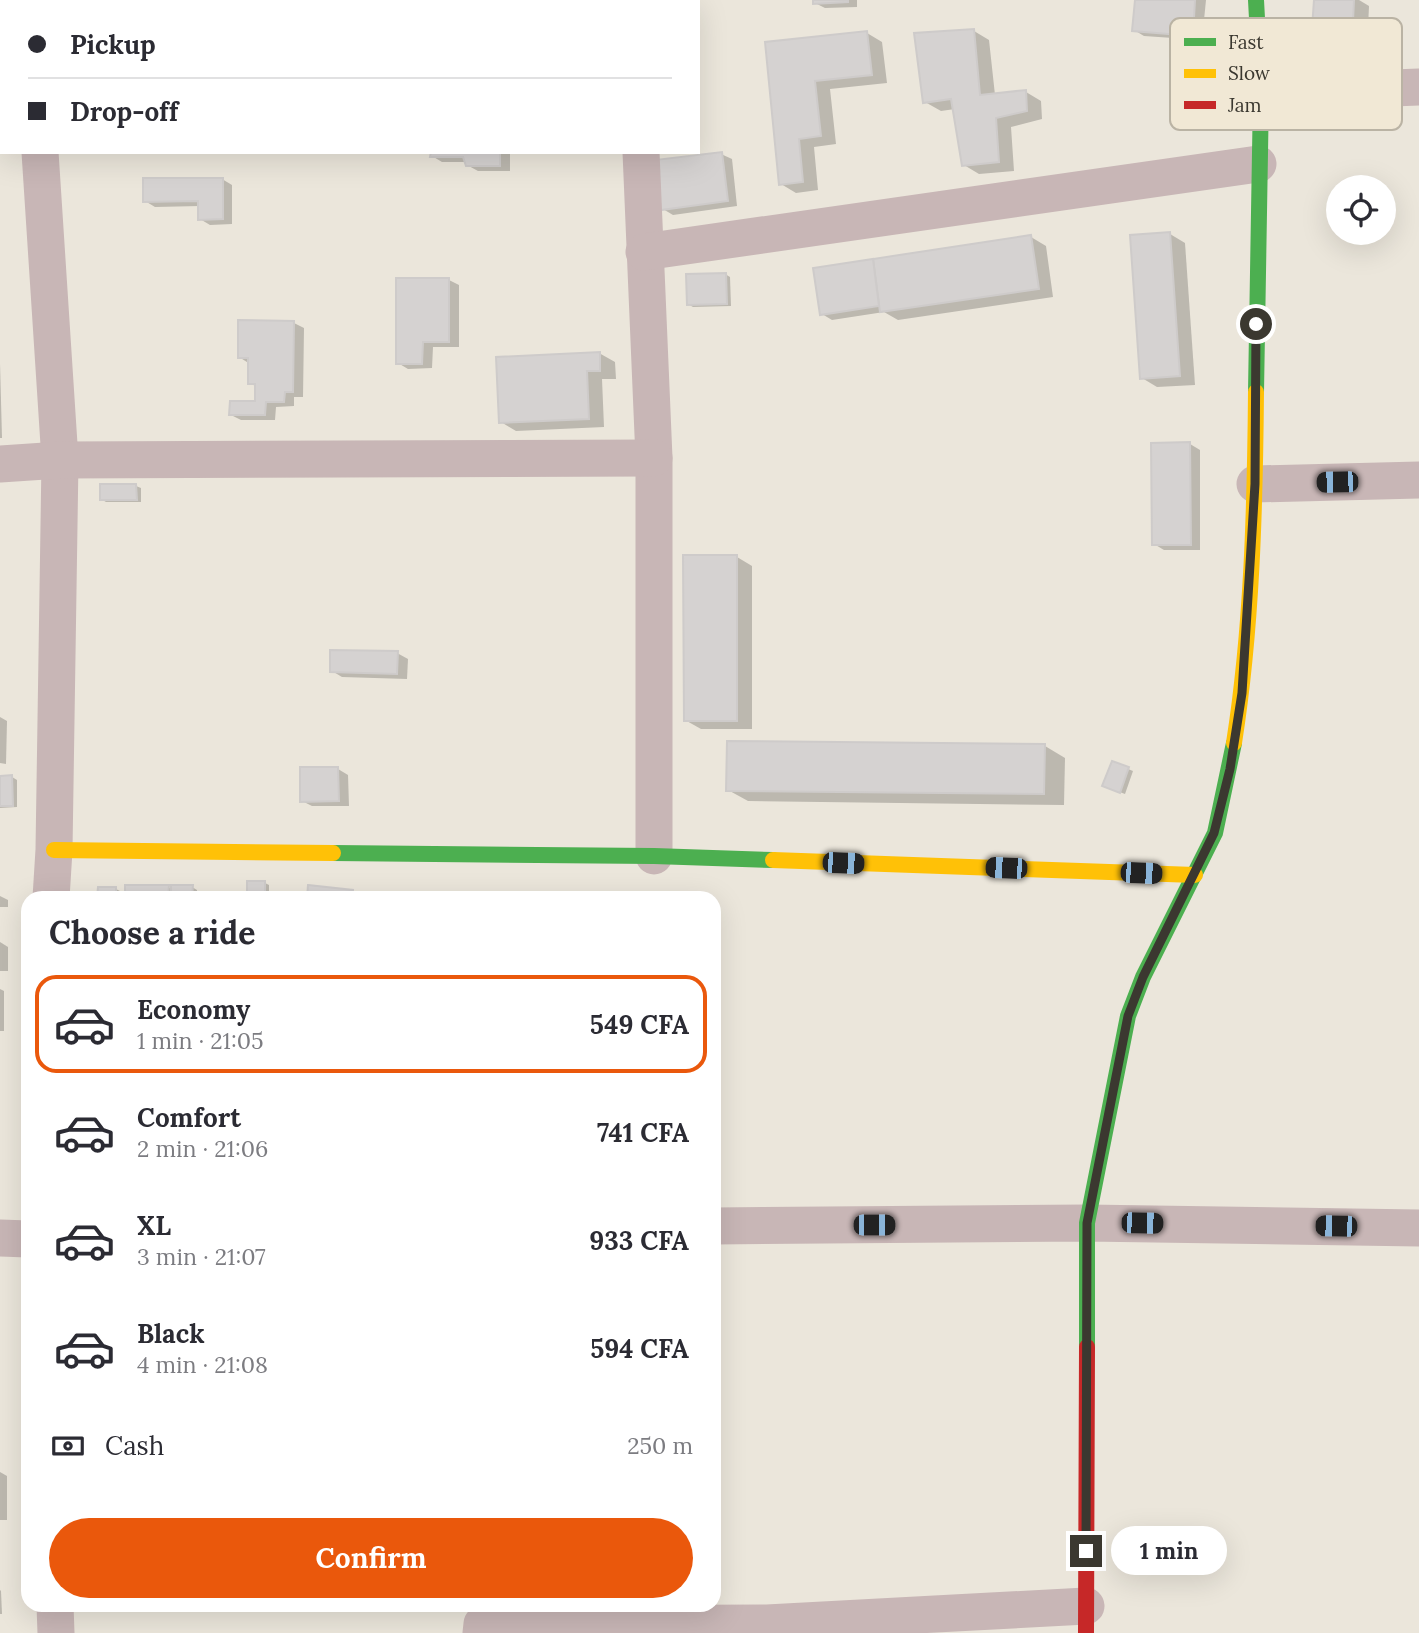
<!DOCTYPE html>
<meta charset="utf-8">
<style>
:root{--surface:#fff;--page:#f2f2f3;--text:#2b2b33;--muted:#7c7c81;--line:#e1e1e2;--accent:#ea580c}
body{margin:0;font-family:Lora,serif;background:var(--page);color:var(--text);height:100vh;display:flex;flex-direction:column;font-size:26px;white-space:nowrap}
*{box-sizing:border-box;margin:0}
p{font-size:23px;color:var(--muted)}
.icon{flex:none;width:38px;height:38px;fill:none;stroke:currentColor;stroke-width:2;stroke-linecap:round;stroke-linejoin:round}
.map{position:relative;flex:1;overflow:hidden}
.details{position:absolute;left:21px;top:891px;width:700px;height:721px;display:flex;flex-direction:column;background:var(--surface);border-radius:21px;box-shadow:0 7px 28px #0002}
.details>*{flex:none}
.top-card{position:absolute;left:0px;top:0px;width:700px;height:154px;box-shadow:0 7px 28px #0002;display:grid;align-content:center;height:154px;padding:0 28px;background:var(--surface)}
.buttons{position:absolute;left:1326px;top:175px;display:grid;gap:14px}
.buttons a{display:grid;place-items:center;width:70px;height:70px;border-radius:50%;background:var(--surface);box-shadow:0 7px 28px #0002;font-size:35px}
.end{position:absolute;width:32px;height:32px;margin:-16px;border:9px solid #3b3830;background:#fff;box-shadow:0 0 0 4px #fff}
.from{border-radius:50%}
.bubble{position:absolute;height:49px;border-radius:24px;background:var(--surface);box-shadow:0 7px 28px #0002;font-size:23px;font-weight:700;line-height:49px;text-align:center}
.car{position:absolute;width:21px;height:42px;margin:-21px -10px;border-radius:9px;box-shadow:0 0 5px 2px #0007;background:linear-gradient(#222 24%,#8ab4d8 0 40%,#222 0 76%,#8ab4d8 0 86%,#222 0)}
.top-card b{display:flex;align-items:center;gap:24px;height:66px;font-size:26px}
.top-card b+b{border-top:2px solid var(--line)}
.top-card i{width:18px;height:18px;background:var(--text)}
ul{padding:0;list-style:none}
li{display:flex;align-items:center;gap:21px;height:98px;margin:0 14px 10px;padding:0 14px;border:4px solid transparent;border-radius:21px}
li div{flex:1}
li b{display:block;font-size:26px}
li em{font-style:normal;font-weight:700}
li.current{border-color:var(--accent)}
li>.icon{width:63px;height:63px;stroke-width:1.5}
h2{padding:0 28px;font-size:32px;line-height:84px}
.pay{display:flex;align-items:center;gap:18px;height:77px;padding:0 28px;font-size:26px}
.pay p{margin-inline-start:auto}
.action{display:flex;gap:14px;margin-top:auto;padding:14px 28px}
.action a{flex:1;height:80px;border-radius:42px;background:var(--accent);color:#fff;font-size:28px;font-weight:700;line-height:80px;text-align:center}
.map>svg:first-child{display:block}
.shadow{fill:#0003}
.building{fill:#d5d2d1;stroke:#cecbca;stroke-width:2}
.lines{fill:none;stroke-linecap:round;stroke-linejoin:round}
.path{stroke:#bbafab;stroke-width:4.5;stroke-dasharray:2 5;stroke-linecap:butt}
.street{stroke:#c8b6b6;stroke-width:37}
.fast{stroke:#4caf50;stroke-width:16}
.slow{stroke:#ffc107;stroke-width:16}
.jam{stroke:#c62828;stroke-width:16}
.route{stroke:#3b3830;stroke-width:9}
.key{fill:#f1e8d5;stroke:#bab3a4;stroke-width:2}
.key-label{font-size:19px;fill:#3b3830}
</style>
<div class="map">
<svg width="1419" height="1633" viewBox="0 0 1419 1633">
<rect width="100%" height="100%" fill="#ebe6db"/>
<g class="shadow">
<path d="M815,0H857V7L825,8L815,3Z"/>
<path d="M1137,0H1206L1202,40L1144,36L1134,30Z"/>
<path d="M1316,0H1359L1369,6L1366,72L1343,77L1327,68Z"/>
<path d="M974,31L989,40L995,95L1026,92L1041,101L1042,119L1011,127L1014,171L979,174L964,165L955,109L941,111L925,102Z"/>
<path d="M867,33L882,42L887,83L830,89L836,144L814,147L818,190L796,193L781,184L766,43Z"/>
<path d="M432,152H510V171H478L467,165L466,162H442L432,156Z"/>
<path d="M721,154L732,159L737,206L673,215L663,209Z"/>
<path d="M222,179L232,185V224L210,225L200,219V206L155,207L145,201Z"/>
<path d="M1170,234L1185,243L1195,385L1157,387L1142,378Z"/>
<path d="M1031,237L1046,246L1053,297L898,320L884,312L832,320L822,314L815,269Z"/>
<path d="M725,274L730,277L731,306L693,307L688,304Z"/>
<path d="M449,280L459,285V347H433L432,368L408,369L398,363Z"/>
<path d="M294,323L304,328L303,397H294V406L276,407L275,420H241L231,415L257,402V387L250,383V364L239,357Z"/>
<path d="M599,353L615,362L616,379H602L604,427L516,431L501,422Z"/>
<path d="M0,363L2,438H0Z"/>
<path d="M1190,444L1200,450V550H1164L1154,544Z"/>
<path d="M136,486L141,488V502H106L101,499Z"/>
<path d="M737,557L752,566V729H701L685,720Z"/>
<path d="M397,653L408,659L407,679L342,677L332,671Z"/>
<path d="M0,717L7,721L6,764L0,763Z"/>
<path d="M1045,746L1065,758L1064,805L748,801L728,790Z"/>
<path d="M1113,763L1133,771L1125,794L1109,788Z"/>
<path d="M338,769L348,775L349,806H312L302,801Z"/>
<path d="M0,777H12L17,780V807L0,808Z"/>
<path d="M265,883L269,885V898H249Z"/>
<path d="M168,887L173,890L192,887L197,890V898H127Z"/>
<path d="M116,889L120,891V898H99Z"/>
<path d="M0,896L8,900V907H0Z"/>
<path d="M0,942L8,947V971H0Z"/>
<path d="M0,989L4,991V1031H0Z"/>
<path d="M0,1472L7,1476V1520H0Z"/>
<path d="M0,1590L1,1591L2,1614H0Z"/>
</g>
<g class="building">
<path d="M813,0H848V2L813,4Z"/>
<path d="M1135,0H1195L1193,36L1132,31Z"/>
<path d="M1314,0H1354L1351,64L1326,69L1310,57Z"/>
<path d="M974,29L980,95L1026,90L1027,111L996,118L999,162L962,166L951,99L923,103L914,33Z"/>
<path d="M867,31L872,75L815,81L821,136L799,139L803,182L779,185L765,42Z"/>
<path d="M431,152H500V166H466L463,157H430Z"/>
<path d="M722,152L728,201L661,210L655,160Z"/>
<path d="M143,178H223V219L198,220V201L143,202Z"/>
<path d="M1170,232L1180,376L1140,379L1130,235Z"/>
<path d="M1031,235L1039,289L880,312L873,259Z"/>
<path d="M873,259L879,306L820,315L813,268Z"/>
<path d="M726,273L727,304L687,305L686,274Z"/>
<path d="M396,278H449V342H423L422,364H396Z"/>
<path d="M238,320L294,321L293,392H285L284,402H266L265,415H229L230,401H255V384H248V358H238Z"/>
<path d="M600,352V371H587L589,419L499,423L496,357Z"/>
<path d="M1190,442L1191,545H1152L1151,443Z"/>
<path d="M100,484H136L137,500H100Z"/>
<path d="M683,555H737V721H684Z"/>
<path d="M330,650L398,651L397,674L330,672Z"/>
<path d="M727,741L1045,744L1044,794L726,791Z"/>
<path d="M1112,761L1129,767L1120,793L1102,786Z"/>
<path d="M300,767H338L339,801L300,802Z"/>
<path d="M12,775L13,806H0V776Z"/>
<rect x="247" y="881" width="18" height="17"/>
<path d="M125,885H169L168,898H125Z"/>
<path d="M171,885H193L192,898H171Z"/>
<path d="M308,885L353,890L352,898H307Z"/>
<path d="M98,887H116V898H97Z"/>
</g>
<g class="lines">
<path class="path" d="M0,21H2"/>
<g class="street">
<path d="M37,0V2"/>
<path d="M639,2V0"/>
<path d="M1261,93L1419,87"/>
<path d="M40,152L60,460L54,850L51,898"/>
<path d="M641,152L654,458V856"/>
<path d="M644,252L1258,164"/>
<path d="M0,464L60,460L654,458"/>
<path d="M1255,484L1419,480"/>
<path d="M714,1226L1087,1223L1419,1228"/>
<path d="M0,1238L28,1239"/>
<path d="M55,1605L56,1633"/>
<path d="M481,1633L482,1624L767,1623L1086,1606"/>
</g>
<g class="fast">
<path d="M1256,0L1261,93L1256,392"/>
<path d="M333,853L654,856L773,860"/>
<path d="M1087,1347V1223L1128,1016L1143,977L1215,833L1234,743"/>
</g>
<g class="slow">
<path d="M1234,743C1252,628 1255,508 1256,392"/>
<path d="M54,850L333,853"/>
<path d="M773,860L1195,875"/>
</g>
<path class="jam" d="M1086,1633L1087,1347"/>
</g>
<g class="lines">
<path class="route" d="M1086,1551L1087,1223L1128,1016L1143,977L1214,833L1230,769L1242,693L1255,484L1256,324"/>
</g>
<rect x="1170" y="18" width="232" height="112" rx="10" class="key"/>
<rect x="1184" y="38" width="32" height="8" fill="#4caf50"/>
<rect x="1184" y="69" width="32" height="9" fill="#ffc107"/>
<rect x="1184" y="101" width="32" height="8" fill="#c62828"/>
<g class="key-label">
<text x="1228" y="49">Fast</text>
<text x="1228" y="80">Slow</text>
<text x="1228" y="112">Jam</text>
</g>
</svg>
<div class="buttons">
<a><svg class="icon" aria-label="locate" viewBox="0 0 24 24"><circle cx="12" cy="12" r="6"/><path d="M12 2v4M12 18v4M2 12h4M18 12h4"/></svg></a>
</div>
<i class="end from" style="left:1256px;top:324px"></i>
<i class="end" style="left:1086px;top:1551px"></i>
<div class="bubble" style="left:1111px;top:1526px;width:116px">1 min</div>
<i class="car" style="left:1337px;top:482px;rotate:269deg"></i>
<i class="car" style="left:843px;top:863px;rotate:92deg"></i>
<i class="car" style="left:1006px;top:868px;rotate:272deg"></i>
<i class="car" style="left:1141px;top:873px;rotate:92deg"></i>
<i class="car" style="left:1142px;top:1223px;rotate:91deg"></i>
<i class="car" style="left:874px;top:1225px;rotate:90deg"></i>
<i class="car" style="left:1336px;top:1226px;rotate:271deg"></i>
<div class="top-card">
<b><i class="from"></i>Pickup</b>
<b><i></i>Drop-off</b>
</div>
<section class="details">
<h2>Choose a ride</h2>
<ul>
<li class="current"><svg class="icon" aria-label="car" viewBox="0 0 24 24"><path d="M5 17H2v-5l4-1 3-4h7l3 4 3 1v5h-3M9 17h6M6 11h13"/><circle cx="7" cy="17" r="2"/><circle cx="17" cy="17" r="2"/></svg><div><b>Economy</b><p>1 min · 21:05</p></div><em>549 CFA</em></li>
<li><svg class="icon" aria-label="car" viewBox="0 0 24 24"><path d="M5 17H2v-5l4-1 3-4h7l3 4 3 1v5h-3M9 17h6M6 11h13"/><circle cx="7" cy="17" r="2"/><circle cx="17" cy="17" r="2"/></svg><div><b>Comfort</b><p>2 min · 21:06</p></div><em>741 CFA</em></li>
<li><svg class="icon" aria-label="car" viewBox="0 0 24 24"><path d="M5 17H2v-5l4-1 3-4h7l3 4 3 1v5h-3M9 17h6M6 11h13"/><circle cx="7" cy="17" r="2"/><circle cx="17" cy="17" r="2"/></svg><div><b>XL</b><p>3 min · 21:07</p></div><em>933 CFA</em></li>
<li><svg class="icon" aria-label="car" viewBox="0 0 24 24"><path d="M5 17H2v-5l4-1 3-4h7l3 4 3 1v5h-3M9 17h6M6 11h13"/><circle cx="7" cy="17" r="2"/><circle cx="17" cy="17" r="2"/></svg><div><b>Black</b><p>4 min · 21:08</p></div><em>594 CFA</em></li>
</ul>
<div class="pay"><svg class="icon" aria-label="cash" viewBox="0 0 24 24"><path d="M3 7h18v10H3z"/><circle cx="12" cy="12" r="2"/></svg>Cash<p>250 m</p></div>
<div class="action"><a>Confirm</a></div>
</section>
</div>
